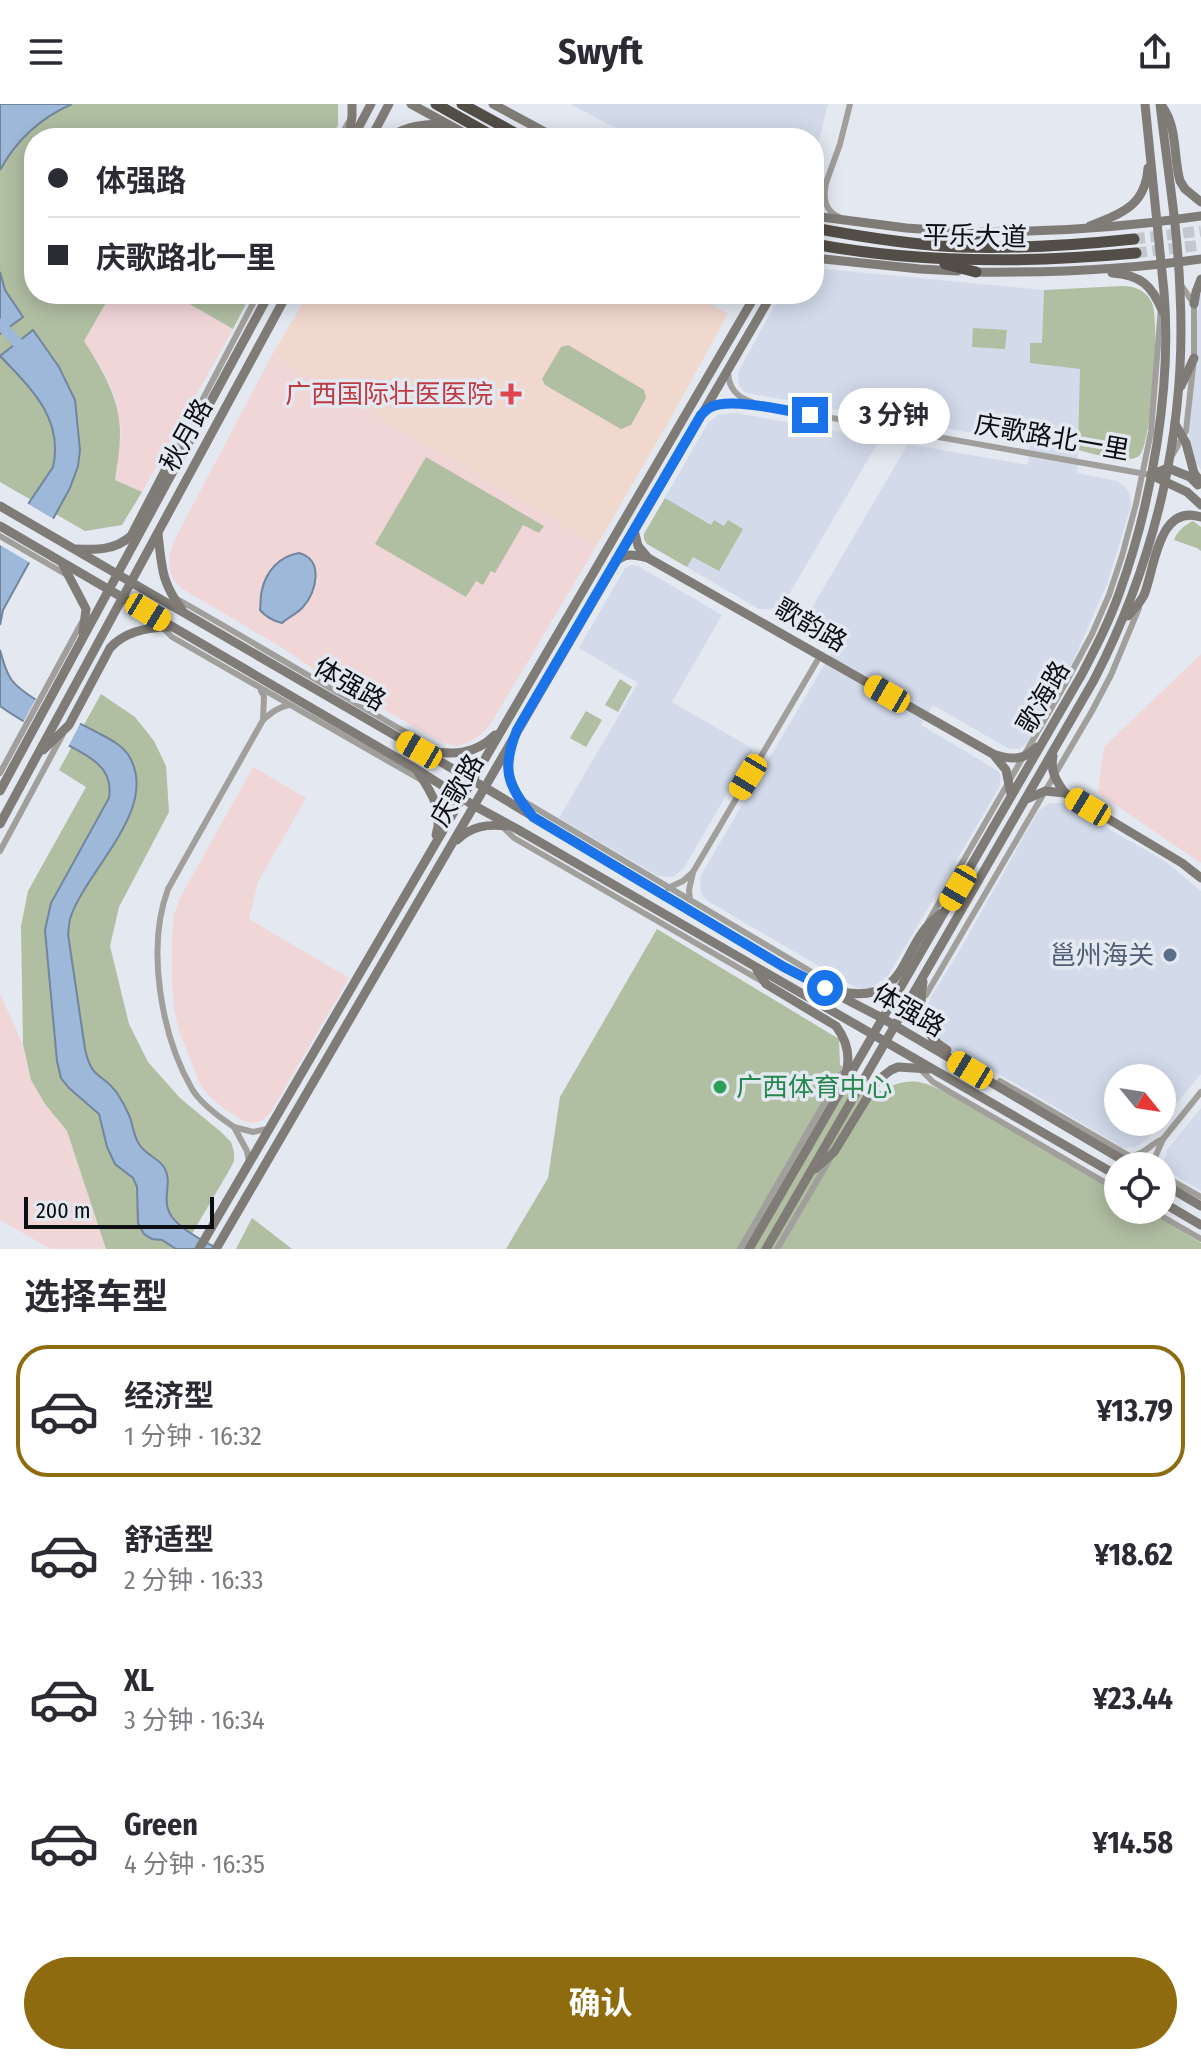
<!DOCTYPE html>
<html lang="zh">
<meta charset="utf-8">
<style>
:root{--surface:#fff;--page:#f7f7f7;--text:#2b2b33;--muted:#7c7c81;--line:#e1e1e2;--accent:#8f6b0f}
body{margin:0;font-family:"Fira Sans Condensed","Noto Sans SC",sans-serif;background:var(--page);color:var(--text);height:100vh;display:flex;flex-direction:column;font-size:30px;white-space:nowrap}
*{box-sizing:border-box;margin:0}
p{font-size:26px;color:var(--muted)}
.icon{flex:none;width:44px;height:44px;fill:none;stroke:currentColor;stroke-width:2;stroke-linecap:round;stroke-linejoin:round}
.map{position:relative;height:1145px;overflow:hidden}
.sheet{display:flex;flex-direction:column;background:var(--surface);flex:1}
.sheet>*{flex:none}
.guide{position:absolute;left:24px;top:24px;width:800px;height:176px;border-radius:32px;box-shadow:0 4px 20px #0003;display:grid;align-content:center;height:176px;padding:0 24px;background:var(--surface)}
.needle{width:52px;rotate:120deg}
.fabs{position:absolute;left:1104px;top:960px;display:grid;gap:16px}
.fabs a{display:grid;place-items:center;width:72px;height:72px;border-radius:50%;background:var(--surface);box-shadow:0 4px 20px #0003;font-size:40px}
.scale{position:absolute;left:24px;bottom:20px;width:190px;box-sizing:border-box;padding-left:8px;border:4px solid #0d0e11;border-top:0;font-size:22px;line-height:28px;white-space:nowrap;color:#0d0e11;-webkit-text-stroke:6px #e3e8f1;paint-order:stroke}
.end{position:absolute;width:36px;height:36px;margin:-18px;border:10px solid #1a73e8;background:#fff;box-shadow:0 0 0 4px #fff}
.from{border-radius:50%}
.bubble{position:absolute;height:56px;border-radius:28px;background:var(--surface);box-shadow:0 4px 20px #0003;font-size:26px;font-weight:700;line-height:56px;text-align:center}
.car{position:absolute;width:24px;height:48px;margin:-24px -12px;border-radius:10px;box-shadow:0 0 6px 2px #0007;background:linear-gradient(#f5c518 24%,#345 0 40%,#f5c518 0 76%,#345 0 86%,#f5c518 0)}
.guide b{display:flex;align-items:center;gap:28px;height:76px;font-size:30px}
.guide b+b{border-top:2px solid var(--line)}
.guide i{width:20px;height:20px;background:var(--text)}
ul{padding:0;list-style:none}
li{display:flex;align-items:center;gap:24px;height:132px;margin:0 16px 12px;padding:0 8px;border:4px solid transparent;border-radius:32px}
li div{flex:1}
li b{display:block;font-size:30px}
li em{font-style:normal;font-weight:700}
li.active{border-color:var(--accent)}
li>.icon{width:72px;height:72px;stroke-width:1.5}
h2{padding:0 24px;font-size:36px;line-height:96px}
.action{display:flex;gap:16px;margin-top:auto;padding:16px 24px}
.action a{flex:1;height:92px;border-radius:48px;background:var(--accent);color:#fff;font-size:32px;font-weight:700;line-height:92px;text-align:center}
header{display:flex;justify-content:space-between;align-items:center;height:104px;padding:0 24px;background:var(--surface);font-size:36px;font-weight:700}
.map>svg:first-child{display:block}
.built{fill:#d3dbeb}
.education{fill:#f1d6d8}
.medical{fill:#f1d8cf}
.green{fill:#b0bea2}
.water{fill:#9eb8d9;stroke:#72859d;stroke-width:2}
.pier{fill:#e3e8f1}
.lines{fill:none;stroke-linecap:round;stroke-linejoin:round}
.river{stroke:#9eb8d9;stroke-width:11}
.highway-tunnel{stroke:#c3c7cf;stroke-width:11;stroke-dasharray:11 5.5;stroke-linecap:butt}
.street{stroke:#a19f9b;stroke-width:6}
.secondary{stroke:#7f7b76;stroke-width:9}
.highway{stroke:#524d46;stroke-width:11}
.route{stroke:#1a73e8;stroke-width:10}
.health-dot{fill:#e0444e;stroke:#e3e8f1;stroke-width:3}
.service-dot{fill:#5c6f8a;stroke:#e3e8f1;stroke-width:3}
.leisure-dot{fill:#2e9e5b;stroke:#e3e8f1;stroke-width:3}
.labels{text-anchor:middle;stroke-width:7;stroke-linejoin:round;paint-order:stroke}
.street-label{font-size:26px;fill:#0d0e11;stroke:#e3e8f1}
.health-label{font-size:26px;fill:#be3a42;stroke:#e3e8f1;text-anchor:end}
.service-label{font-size:26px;fill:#4e5e75;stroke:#e3e8f1;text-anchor:end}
.leisure-label{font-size:26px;fill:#27864d;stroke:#e3e8f1;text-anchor:start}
</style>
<header><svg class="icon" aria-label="menu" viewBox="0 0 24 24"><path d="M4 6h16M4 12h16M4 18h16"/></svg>Swyft<svg class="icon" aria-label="share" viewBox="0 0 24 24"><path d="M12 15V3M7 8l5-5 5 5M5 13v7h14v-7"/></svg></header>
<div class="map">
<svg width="1201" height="1145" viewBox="0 0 1201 1145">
<rect width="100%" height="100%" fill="#e3e8f1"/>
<g class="built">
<path d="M570,0H828L814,56V34H645L608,20Z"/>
<path d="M814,164L1044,186L1042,240L1081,265L1077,369L1117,377L1125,383L1130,390L1131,402L1107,480L1073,557L1028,638L1019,645H1009L933,601L921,621L998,667L1000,670V682L888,872L869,885H858L706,796L701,789L700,781L701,771L834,544L812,531L806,514L908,340L1028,361L1029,339L746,289L739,282L738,268L781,190H814Z"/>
<path d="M1201,189V366L1193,354L1189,343V331L1199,193Z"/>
<path d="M736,309L880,335L784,499L771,505H759L647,440L644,435V430L708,319L718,311Z"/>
<path d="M631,461L638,462L722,511L672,598L753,645L684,764L673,773L658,772L559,714L638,579L579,544L625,464Z"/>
<path d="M1050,699H1063L1165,757L1201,787V970L1162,1017V974H1118V1018H1161L1147,1036L1135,1043L1123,1044L1027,986L940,938L930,922L926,905L932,891L960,846L1038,707Z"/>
<path d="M1201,1004V1087L1173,1070L1164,1059L1167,1046Z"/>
</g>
<g class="education">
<path d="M111,190H172L233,225L142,388L115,376L121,328L114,291L104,268L84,237Z"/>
<path d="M272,251L597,441L490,621L480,631L469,638L457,642L444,639L432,633L313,565L281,543L184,486L174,477L169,463L170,449L175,435Z"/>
<path d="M1201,550V759L1098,689L1104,643Z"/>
<path d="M253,663L306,694L258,778L249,815L349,874L270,1009L261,1017L254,1019L246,1018L226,1006L210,993L200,980L179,927L174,904L172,874V834L174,810L180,794Z"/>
<path d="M0,890L23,941L31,976L45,1000L67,1027L106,1145H51L0,1116Z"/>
</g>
<path class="medical" d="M308,190H694L728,210L668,319L597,441L272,251Z"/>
<g class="green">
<path d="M0,0H338V21L331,34H34V190H111L84,237C102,265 121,296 120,331C120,346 117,361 115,376L142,388L122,421L85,427L0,378Z"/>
<path d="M1122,182C1135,182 1146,186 1152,199C1160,216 1152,342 1139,352C1127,361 1092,349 1078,346L1080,265L1030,259V239H1042L1044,186Z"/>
<path d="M172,190H251L233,225Z"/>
<path d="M973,224L1007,226L1005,245L972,243Z"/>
<path d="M568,241L644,286L646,294L631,321L621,325L545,281L542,275L561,243Z"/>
<path d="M426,353L544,422L539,429L523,421L495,469L491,467L483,481L476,477L466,493L375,440Z"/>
<path d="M665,394L711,421L714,416L724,422L728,416L743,425L719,467L693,453L687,463L647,440L644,435V430Z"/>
<path d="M1193,417L1201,423V447L1197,444L1174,436C1178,426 1184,422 1193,417Z"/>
<path d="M620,575L632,583L618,608L605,601Z"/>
<path d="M101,590L135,613L154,637L166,662L169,708L119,803L110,842L129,920L148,958L180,994L221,1028L231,1038L234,1048V1057L230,1065L183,1145H106L67,1027L45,1000L31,976L23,940L21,822L28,787L86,683L59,666Z"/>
<path d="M586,607L602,616L586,643L570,634Z"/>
<path d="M657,825L839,935L840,961L881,987C894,980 908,975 923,979C942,984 961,998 978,1007C1026,1032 1072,1061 1118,1088V1106H1147L1201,1139V1145H506L548,1074L560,993Z"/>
<path d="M252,1114L292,1145H236Z"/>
</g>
<g class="water">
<path d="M0,0H72C40,14 17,35 0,66Z"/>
<path d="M0,168L5,186L23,213L0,230Z"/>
<path d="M33,226L59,263L75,296L80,346L78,362L70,384L3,506L0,521V442L53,363C64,315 31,284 0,252Z"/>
<path d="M299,449C324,455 317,488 303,503C297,510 288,513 282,519C273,517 266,513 260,506C261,499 260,493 262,486C266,467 280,452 299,449Z"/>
<path d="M0,546C3,556 5,566 11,575C25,595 77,617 100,630C110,635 122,641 129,652C160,704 88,764 71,812C69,817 69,824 68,830L85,945C92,977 102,968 117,989C121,995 126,1004 129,1011C133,1020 133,1031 139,1040C145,1051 160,1054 165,1065C173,1080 160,1096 172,1113C183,1127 202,1136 218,1145H176L162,1136L152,1135L144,1130L138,1119L137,1083L133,1074L115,1060L107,1043L99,1010L69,984L61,974L57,957L45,826L51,799L109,694C111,681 108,669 98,660C87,650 73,644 60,637C39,626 19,616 0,602Z"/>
</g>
<g class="pier">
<path d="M25,398L57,417L32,460L0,441V435Z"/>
<path d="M38,591L82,616L67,645L21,622Z"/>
</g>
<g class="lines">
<path class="river" d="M0,220L27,249"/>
<g class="highway-tunnel">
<path d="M1134,135L1201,127"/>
<path d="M1136,149L1201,141"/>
</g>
<g class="street">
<path d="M340,34L348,19"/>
<path d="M826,79L840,40L850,0"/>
<path d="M814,95L826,79C823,94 824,106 839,113"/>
<path d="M728,269C729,285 737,293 752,298"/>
<path d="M706,307L718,301H759L1151,371"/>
<path d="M174,350L258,190"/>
<path d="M1173,350L1186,327L1194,254V200L1181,181"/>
<path d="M0,432L67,471"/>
<path d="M177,495C262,543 345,594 430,642L435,649"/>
<path d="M161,522L172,533L423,677"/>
<path d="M261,587L264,592L263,616C271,609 278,603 289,601"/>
<path d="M0,669L82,518"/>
<path d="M525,698L842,886"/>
<path d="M502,722L514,734L763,878"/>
<path d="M0,747L63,630"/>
<path d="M668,784L683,777L693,768L820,552"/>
<path d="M690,796L689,786L693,768"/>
<path d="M928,818L1064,582L1092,530L1109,491L1122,452L1136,400L1151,328L1161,203"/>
<path d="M907,904L926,891L1092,607L1111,571L1139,504"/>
<path d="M921,966L933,978L1118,1086"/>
<path d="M1000,977L1147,1062"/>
<path d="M234,1023C219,1013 201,1000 192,985C161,931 146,844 168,785L263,616"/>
<path d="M1132,1052C1146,1050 1151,1039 1163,1035L1201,988"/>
<path d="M249,1058L247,1047L234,1023L253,1028L267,1025"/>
<path d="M1155,1062L1156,1051L1163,1035"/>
<path d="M1162,1071L1201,1093"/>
<path d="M1151,1106L1201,1135"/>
<path d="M740,1145L841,970L848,965"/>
<path d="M777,1145L830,1055"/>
</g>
<g class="secondary">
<path d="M411,0L473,34"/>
<path d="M493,0L556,34"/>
<path d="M1162,2C1178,24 1173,52 1180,77L1185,85L1201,98"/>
<path d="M349,34L352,12V0"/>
<path d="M353,34L371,0"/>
<path d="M371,34L389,0"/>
<path d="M388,34C406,22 424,19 445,21"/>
<path d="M814,112L906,124L966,128"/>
<path d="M1090,122C1121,109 1145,103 1148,64"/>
<path d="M981,128C1055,128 1128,123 1201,112"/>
<path d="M814,154L920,165L958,167"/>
<path d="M973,168C1049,169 1126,166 1201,155"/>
<path d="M1112,169C1142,171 1152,182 1163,208"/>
<path d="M1194,200L1196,188L1201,175"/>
<path d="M1181,282L1194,254"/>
<path d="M1175,320L1186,339L1194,369L1201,378"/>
<path d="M1151,371L1187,388L1201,401"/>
<path d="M1151,371L1168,364L1190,373L1198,381"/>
<path d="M0,402L484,683L784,863L882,914L1133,1062"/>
<path d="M0,422L416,665L473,701L517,725L1118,1072"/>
<path d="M634,426L638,442L648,454"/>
<path d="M158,430C162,464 161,477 182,506"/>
<path d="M77,445C97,446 115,446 131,432L169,359L181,347"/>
<path d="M619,455C628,448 638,452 648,454L993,650L1006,666L1011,690"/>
<path d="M63,461L86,505L83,529"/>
<path d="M1128,512C1134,505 1140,499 1144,491C1155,464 1158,399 1201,413"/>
<path d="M510,644C503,668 514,689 529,707"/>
<path d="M43,646L69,621L110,544C125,527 147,523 170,523"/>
<path d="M428,647C454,651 475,651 495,631"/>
<path d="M996,651C1013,656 1024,656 1037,643"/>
<path d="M1053,652C1050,667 1056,677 1065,689"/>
<path d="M418,668C431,688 444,707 436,731"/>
<path d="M0,687L269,190"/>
<path d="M1027,695L1045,687L1065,689L1182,759L1201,774"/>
<path d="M0,720L287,190"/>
<path d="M457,736C472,722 487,720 506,722"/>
<path d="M757,866L766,880L836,922C848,938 851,955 845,973"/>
<path d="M923,878C918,903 923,933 947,946"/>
<path d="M837,887C913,904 897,839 942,809"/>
<path d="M815,1065L834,1048L878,976L891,966L898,963L929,965"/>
<path d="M1162,1079L1201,1102"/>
<path d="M1162,1098L1201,1121"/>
<path d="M199,1145L756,190"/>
<path d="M216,1145L772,190"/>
<path d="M749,1145L1082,570C1096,543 1110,516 1120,487C1152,398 1172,282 1164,188L1145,0"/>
<path d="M766,1145L1094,576C1156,456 1187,323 1180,188C1178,125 1167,62 1160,0"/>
</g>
<g class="highway">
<path d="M436,0L496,34"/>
<path d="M462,0L524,34"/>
<path d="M814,124C862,133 912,141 961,143C1019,145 1077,141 1134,135"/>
<path d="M939,137L986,128"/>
<path d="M814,140C920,160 1029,159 1136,149"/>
<path d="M945,160L976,168"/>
</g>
</g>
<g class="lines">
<path class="route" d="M810,311C788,307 730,293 711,303C708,304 703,309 701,311L517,626C501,666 507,680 533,713L784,863L825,884"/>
</g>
<path class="health-dot" d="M507 278h8v8h8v8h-8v8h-8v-8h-8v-8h8z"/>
<circle class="service-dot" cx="1170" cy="851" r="8"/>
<circle class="leisure-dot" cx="720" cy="983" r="8"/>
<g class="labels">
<g class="street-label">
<text transform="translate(975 132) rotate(1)" y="9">平乐大道</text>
<text transform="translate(186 331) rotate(-61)" y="9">秋月路</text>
<text transform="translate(1052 333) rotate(10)" y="9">庆歌路北一里</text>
<text transform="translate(811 521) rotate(30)" y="9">歌韵路</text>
<text transform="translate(350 580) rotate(30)" y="9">体强路</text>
<text transform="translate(1043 593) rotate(-60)" y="9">歌海路</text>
<text transform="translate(457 686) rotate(-60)" y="9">庆歌路</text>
<text transform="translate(909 906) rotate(30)" y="9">体强路</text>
</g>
<g class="health-label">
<text x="493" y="299">广西国际壮医医院</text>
</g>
<g class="service-label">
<text x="1154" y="860">邕州海关</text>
</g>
<g class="leisure-label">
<text x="736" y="992">广西体育中心</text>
</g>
</g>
</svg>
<div class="fabs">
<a><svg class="needle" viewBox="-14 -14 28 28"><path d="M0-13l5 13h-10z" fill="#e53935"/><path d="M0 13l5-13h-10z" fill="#7c7c81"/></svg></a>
<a><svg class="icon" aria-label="locate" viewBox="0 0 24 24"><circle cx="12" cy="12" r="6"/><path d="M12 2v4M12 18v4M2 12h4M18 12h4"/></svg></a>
</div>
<div class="scale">200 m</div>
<i class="end from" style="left:825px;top:884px"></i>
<i class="end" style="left:810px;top:311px"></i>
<div class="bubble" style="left:838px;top:284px;width:112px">3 分钟</div>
<i class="car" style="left:148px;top:508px;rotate:121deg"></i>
<i class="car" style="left:887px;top:590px;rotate:300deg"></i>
<i class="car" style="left:419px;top:646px;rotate:300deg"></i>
<i class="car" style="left:748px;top:673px;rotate:211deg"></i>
<i class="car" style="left:1088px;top:703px;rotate:301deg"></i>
<i class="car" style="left:958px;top:784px;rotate:210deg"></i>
<i class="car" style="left:970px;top:966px;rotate:301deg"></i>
<div class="guide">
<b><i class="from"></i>体强路</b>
<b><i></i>庆歌路北一里</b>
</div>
</div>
<section class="sheet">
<h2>选择车型</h2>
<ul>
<li class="active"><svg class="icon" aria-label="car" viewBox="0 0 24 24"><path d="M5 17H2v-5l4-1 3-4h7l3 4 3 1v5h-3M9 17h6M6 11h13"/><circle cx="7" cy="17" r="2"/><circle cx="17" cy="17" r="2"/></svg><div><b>经济型</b><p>1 分钟 · 16:32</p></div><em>¥13.79</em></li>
<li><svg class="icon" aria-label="car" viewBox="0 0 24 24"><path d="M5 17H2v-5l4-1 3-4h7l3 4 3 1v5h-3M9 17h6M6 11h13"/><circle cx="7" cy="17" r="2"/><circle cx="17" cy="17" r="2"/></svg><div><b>舒适型</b><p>2 分钟 · 16:33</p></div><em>¥18.62</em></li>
<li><svg class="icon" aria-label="car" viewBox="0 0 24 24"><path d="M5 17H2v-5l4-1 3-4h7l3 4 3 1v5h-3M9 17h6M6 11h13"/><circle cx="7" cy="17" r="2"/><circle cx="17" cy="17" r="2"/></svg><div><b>XL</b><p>3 分钟 · 16:34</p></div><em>¥23.44</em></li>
<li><svg class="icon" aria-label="car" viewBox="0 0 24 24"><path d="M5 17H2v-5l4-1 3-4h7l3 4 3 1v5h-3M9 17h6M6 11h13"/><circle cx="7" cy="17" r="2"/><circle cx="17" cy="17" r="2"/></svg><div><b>Green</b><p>4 分钟 · 16:35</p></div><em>¥14.58</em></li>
</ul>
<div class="action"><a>确认</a></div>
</section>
